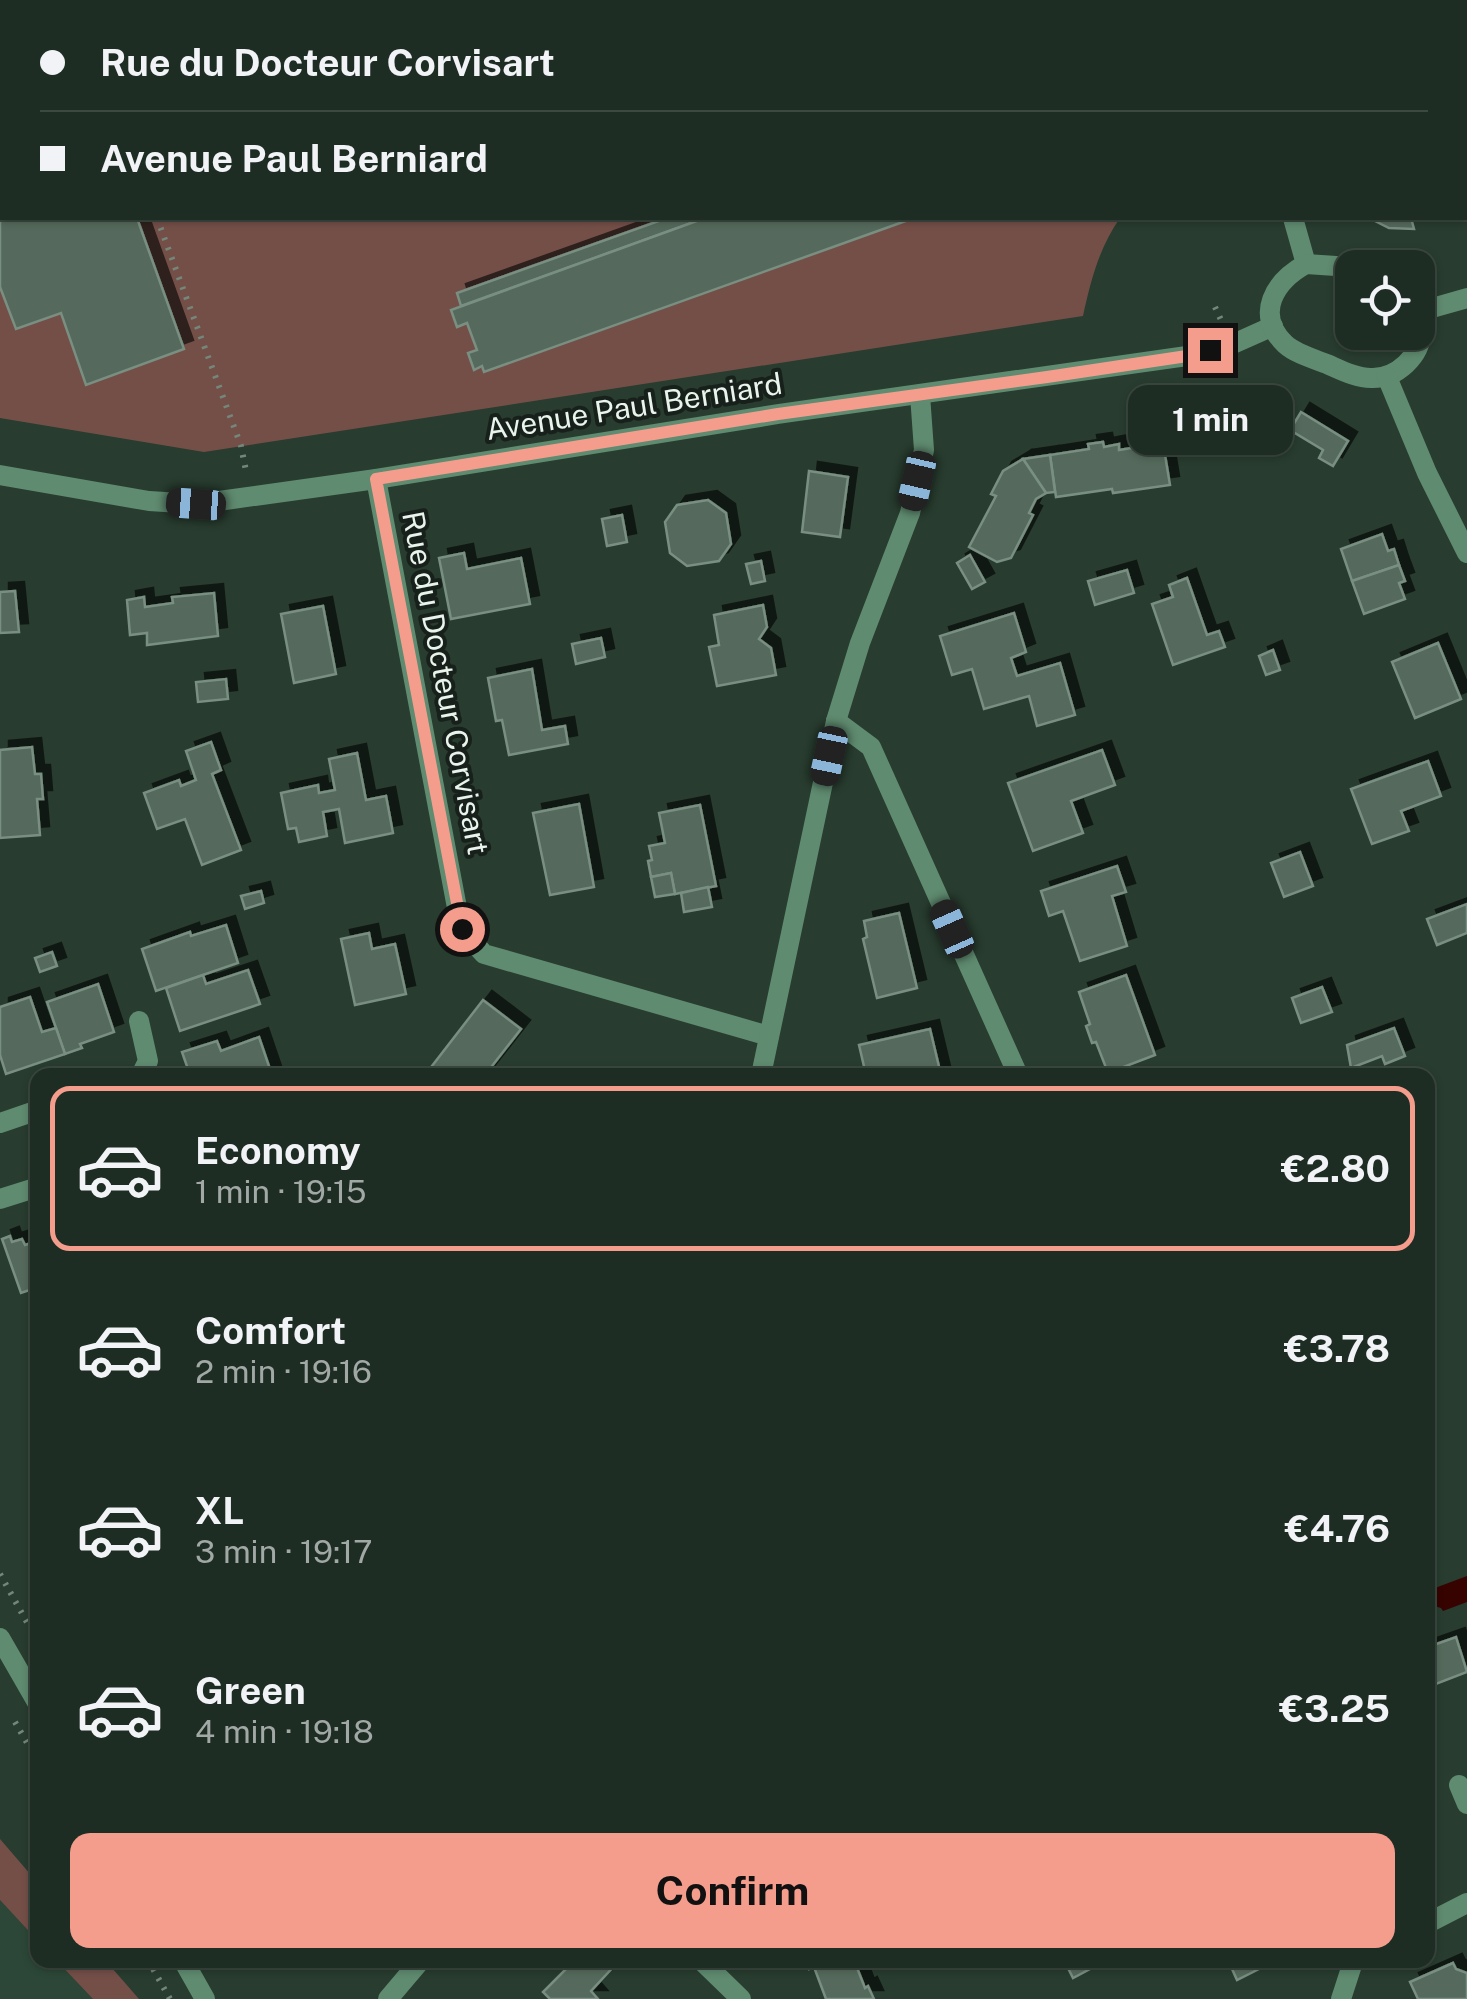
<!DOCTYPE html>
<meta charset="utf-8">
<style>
:root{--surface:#1e2d23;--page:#26352b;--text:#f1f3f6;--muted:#a1a8a6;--line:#3c4941;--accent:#f59d8d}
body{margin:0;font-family:"Public Sans",sans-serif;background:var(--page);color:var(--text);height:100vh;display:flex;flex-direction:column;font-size:38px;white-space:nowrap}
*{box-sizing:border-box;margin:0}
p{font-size:32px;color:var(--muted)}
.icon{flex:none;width:55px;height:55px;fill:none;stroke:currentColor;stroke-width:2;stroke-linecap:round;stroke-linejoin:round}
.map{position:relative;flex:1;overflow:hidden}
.side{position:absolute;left:30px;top:1068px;width:1405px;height:900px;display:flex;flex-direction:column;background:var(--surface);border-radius:20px;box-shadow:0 2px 8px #0004,0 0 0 2px var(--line)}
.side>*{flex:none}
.banner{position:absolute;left:0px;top:0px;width:1468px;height:220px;box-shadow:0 2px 8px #0004,0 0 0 2px var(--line);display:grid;align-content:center;height:220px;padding:0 40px;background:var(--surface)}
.tools{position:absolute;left:1335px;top:250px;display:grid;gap:20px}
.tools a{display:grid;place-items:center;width:100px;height:100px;border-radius:20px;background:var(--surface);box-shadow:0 2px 8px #0004,0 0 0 2px var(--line);font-size:50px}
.end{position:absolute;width:45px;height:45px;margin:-22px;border:12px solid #f59d8d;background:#111;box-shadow:0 0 0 5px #111}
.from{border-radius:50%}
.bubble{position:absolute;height:70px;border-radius:20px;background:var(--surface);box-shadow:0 2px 8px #0004,0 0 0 2px var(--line);font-size:32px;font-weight:700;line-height:70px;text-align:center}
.car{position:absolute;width:30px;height:60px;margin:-30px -15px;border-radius:12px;box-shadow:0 0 8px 2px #0007;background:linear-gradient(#222 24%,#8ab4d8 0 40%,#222 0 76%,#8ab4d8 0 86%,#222 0)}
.banner b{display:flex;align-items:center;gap:35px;height:95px;font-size:38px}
.banner b+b{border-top:2px solid var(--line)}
.banner i{width:25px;height:25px;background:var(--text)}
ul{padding:18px 0 0;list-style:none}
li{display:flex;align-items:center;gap:30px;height:165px;margin:0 20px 15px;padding:0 20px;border:5px solid transparent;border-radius:20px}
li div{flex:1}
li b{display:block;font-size:38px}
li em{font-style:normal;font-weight:700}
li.active{border-color:var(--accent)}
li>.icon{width:90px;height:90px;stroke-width:1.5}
.cta{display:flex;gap:20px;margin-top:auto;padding:20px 40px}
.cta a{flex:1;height:115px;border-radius:20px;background:var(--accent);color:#111;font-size:40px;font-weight:700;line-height:115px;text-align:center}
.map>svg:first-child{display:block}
.built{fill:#2c4737}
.green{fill:#744f48}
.water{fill:#360301}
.building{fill:#546a5c;stroke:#798f81;stroke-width:2.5;filter:url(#shadow)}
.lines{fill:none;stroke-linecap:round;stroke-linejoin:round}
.path{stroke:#75867b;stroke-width:6;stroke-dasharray:2.5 8;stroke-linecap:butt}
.minor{stroke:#5f8b70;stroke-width:20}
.tertiary{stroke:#5f8b70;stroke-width:20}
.route{stroke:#f59d8d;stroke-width:12}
.labels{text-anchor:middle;stroke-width:8;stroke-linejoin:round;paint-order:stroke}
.street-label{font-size:30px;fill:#e8f4ec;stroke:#17201b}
</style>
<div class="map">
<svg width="1467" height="1999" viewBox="0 0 1467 1999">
<defs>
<filter id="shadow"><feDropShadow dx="9" dy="-9" stdDeviation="0" flood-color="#0009"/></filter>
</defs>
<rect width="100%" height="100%" fill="#283c2f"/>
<path class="built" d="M0,1900L37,1940L38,1960H56L93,1999H0Z"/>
<g class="green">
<path d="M0,0H1174L1175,2H2V218H1120C1099,248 1091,280 1083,316L204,452L0,418Z"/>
<path d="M0,1839L37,1882V1940L0,1900Z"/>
<path d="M56,1960H105L139,1999H93Z"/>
</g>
<path class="water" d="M1467,1576V1602L1443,1611L1441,1608L1431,1605L1430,1602L1435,1592V1588Z"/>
<g class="building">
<path d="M0,0H24L25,2H2V218H137L184,349L86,385L61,313L16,329L0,287Z"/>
<path d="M1403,0H1467V15H1465V2H1403Z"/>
<path d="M667,218H705L461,306L457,293Z"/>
<path d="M705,218H914L484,372L482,366L474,370L468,353L477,350L467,323L457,327L451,310Z"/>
<path d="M1369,218H1411L1414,229L1389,228Z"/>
<path d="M1301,412L1348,441L1333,466L1319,458L1323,450L1290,430Z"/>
<path d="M1103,442L1104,447L1119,444V450L1163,443L1170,485L1113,493L1112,489L1056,497L1050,455L1089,449L1088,444Z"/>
<path d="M1050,455L1055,492L1046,493L1023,459Z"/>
<path d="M1023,459L1046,493L1036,499L1029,513L1033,515L1011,558L997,562L969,547L996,496L991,494L1003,471Z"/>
<path d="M809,471L848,477L840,537L802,532Z"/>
<path d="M708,500L726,513L731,544L719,561L687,566L670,553L665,522L677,505Z"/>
<path d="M622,515L627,542L607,546L602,519Z"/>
<path d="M1382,534L1388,551L1394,549L1399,565L1352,581L1341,549Z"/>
<path d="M464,553L467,569L521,558L530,604L451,619L439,558Z"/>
<path d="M970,555L985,582L972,589L957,563Z"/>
<path d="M761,561L765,581L751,584L746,564Z"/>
<path d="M1399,565L1405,581L1399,583L1405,599L1364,614L1352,581Z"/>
<path d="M1127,570L1134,593L1095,605L1088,581Z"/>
<path d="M1187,578L1207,635L1219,631L1225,647L1173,665L1152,604L1173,597L1169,585Z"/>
<path d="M15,591L19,632L0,633V592Z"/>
<path d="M214,593L218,636L147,645V633L130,635L127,600L144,597L145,607L173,603L172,597Z"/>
<path d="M763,605L767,627L759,639L771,648L776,675L717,686L709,647L719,645L714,615Z"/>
<path d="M323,606L336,674L294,683L281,614Z"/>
<path d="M1014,613L1026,652L1011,658L1017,676L1060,663L1075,715L1037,726L1029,696L984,709L972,669L952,675L940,636Z"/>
<path d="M601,638L605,657L576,664L572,644Z"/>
<path d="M1438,643L1461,699L1415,718L1392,662Z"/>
<path d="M1273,650L1280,670L1266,675L1259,656Z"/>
<path d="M532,669L542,730L565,726L568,744L509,755L502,720L496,721L488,678Z"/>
<path d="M226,679L228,699L198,702L196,682Z"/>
<path d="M211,742L221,770L212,774L241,850L202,865L185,819L157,829L144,793L179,780L181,786L196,780L186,751Z"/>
<path d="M32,747L35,774H41L43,799H37L40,835L0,838V750Z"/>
<path d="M1102,750L1115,785L1071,801L1083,833L1033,851L1008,783Z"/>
<path d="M357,753L366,800L386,796L393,833L345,843L339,809L323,812L327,836L299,842L296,828L288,829L281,793L318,785L319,793L335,790L329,759Z"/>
<path d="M1428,761L1441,796L1401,811L1409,831L1372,844L1351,789Z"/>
<path d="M579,804L594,887L550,895L533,813Z"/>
<path d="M700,805L716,886L675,894L671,873L651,877L648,861L652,860L649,846L665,843L659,813Z"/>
<path d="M1300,852L1313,886L1284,897L1271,863Z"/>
<path d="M1117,866L1126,892L1112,896L1127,946L1080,961L1063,911L1049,916L1041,891Z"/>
<path d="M671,873L675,894L655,897L651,877Z"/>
<path d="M708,887L712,907L684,912L681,893Z"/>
<path d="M261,891L264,903L245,909L241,896Z"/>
<path d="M1467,904V933L1437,945L1427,919Z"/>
<path d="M899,913L917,988L877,998L863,939L867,937L864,921Z"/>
<path d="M226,925L238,963L156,991L142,949L190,932L191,936Z"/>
<path d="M369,933L372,949L395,944L406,994L355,1005L341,939Z"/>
<path d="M52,952L57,966L40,972L35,958Z"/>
<path d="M248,970L260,1004L180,1031L166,988L203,975L206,984Z"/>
<path d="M1126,975L1155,1055L1108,1073L1096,1042L1092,1043L1086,1026L1090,1024L1079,992Z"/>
<path d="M98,984L114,1032L80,1044L82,1048L65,1054L47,1002Z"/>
<path d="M1322,987L1332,1012L1301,1023L1292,998Z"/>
<path d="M30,997L42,1032L56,1028L65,1054L6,1074L0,1055V1007Z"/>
<path d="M483,1000L521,1029L485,1075H425Z"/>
<path d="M1394,1028L1405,1056L1385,1064L1382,1056L1351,1068L1347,1045Z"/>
<path d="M930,1029L941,1075H901L899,1070L866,1075L859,1045Z"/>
<path d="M259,1037L272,1075H228L227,1073L221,1075H190L182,1052L217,1041L221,1051Z"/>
<path d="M10,1236L12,1242L22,1239L25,1245L38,1241V1287L21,1293L2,1239Z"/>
<path d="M1456,1637L1467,1672L1428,1687V1647Z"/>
<path d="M575,1960H614L617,1963L591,1991L598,1999H550L543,1992Z"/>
<path d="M806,1960H854L865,1988L868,1986L874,1999H826L814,1967L809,1969Z"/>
<path d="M1064,1960H1107L1073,1978Z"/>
<path d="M1228,1960H1260L1263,1967L1237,1980Z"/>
<path d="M1453,1963L1456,1969L1467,1973V1999H1418L1410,1982Z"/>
</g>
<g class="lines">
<g class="path">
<path d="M73,0L75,2"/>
<path d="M157,218L241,446L246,471"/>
<path d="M1215,307L1221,320"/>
<path d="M0,1574L38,1642"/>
<path d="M15,1722L38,1762"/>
<path d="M148,1960L170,1999"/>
</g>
<g class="minor">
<path d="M1258,2L1259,0"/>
<path d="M0,475L149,501L197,504L376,479L778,414L1187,356L1233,344L1273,326"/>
<path d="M376,479L461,929L484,954L769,1036"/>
<path d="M836,721L871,747L1018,1075"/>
<path d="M139,1021L148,1061L141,1075"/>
<path d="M761,1075L836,721L860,643L910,513L924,450L920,395"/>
<path d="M0,1123L38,1110"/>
<path d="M0,1199L38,1187"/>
<path d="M1459,1785L1467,1804"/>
<path d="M1428,1923L1467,1903"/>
<path d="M701,1960L741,1999"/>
<path d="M388,1999L421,1960"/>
<path d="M1341,1999L1353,1962L1356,1960"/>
</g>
<g class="tertiary">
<path d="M1174,0L1175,2"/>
<path d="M1293,218L1306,264"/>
<path d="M1352,273L1336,266L1306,264C1275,281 1254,314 1285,344C1296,354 1314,359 1327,364C1341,370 1356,378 1371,378C1396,379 1422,356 1421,330C1421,325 1419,320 1418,315"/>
<path d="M1418,312L1467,298"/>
<path d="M1387,377L1427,473L1467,553"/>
<path d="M0,1638L38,1704"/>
<path d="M183,1960L205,1999"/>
</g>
</g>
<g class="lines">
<path class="route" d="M462,929L376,479L778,414L1047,377L1187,356L1210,350"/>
</g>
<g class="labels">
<g class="street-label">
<text transform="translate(634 407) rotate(-9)" y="10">Avenue Paul Berniard</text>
<text transform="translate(445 683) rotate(79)" y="10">Rue du Docteur Corvisart</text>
</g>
</g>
</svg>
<div class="tools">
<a><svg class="icon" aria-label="locate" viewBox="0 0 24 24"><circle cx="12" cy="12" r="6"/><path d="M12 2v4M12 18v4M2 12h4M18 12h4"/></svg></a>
</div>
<i class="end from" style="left:462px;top:929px"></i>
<i class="end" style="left:1210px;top:350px"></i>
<div class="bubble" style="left:1128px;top:385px;width:165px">1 min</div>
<i class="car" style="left:917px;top:481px;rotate:193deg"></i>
<i class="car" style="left:196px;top:504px;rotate:274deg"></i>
<i class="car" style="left:829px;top:756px;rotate:192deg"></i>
<i class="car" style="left:952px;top:929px;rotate:336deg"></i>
<div class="banner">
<b><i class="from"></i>Rue du Docteur Corvisart</b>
<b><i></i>Avenue Paul Berniard</b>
</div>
<section class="side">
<ul>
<li class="active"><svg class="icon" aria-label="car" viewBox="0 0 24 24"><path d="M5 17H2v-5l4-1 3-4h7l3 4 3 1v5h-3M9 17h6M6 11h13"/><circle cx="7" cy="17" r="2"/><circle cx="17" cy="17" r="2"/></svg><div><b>Economy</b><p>1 min · 19:15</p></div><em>€2.80</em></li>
<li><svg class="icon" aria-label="car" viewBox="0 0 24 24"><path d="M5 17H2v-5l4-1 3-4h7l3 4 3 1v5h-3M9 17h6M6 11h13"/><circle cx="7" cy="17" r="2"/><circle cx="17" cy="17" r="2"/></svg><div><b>Comfort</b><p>2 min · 19:16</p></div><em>€3.78</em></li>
<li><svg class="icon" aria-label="car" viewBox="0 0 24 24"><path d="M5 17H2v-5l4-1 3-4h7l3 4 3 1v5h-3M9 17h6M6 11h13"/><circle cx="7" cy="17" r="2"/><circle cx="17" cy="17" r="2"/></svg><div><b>XL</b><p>3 min · 19:17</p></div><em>€4.76</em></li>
<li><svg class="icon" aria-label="car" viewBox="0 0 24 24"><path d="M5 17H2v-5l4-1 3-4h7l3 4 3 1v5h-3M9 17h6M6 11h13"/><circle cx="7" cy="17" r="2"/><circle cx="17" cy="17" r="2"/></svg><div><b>Green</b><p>4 min · 19:18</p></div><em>€3.25</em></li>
</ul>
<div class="cta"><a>Confirm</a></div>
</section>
</div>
